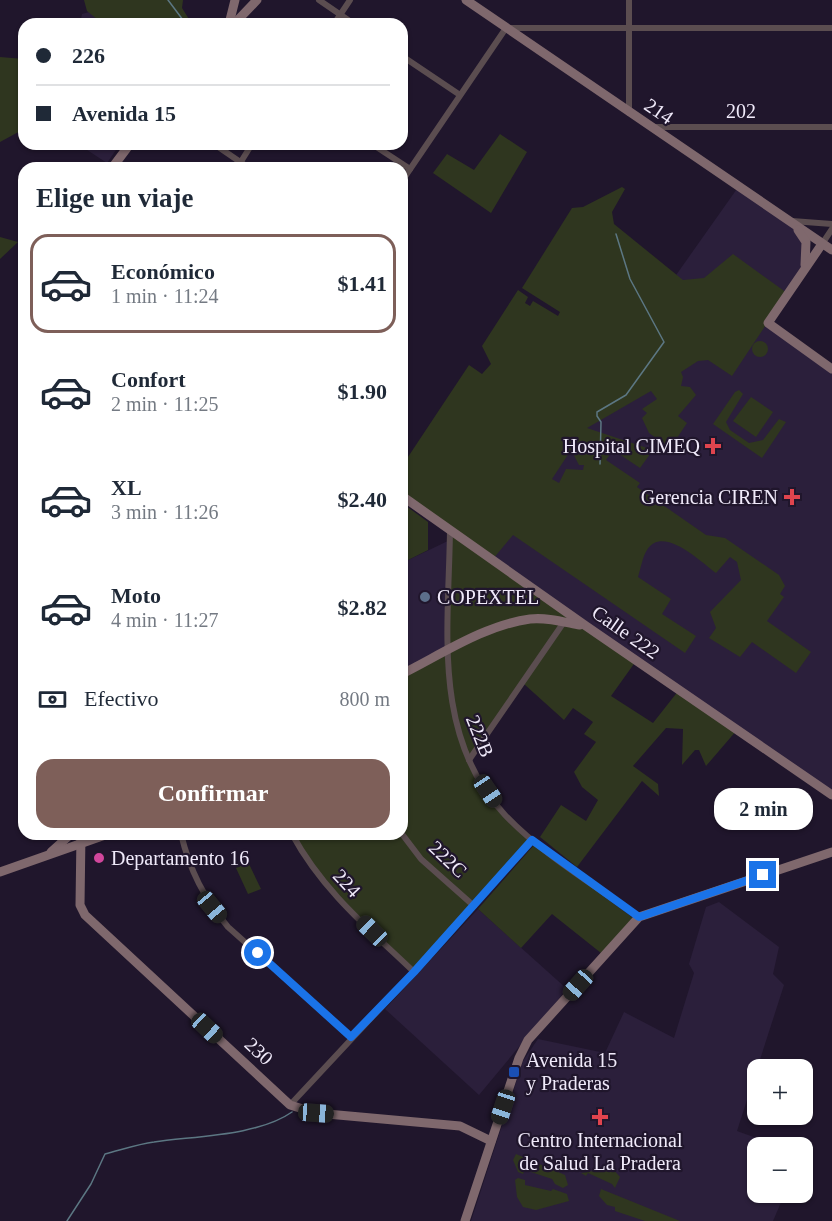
<!DOCTYPE html>
<html lang="es">
<meta charset="utf-8">
<style>
:root{--surface:#fff;--page:#f2f2f3;--text:#1f2937;--muted:#747a83;--line:#e0e1e3;--accent:#7e5f59}
body{margin:0;font-family:"Times New Roman",serif;background:var(--page);color:var(--text);height:100vh;display:flex;flex-direction:column;font-size:22px;white-space:nowrap}
*{box-sizing:border-box;margin:0}
p{font-size:20px;color:var(--muted)}
.icon{flex:none;width:33px;height:33px;fill:none;stroke:currentColor;stroke-width:2;stroke-linecap:round;stroke-linejoin:round}
.map{position:relative;flex:1;overflow:hidden}
.side{position:absolute;left:18px;top:162px;width:390px;height:678px;display:flex;flex-direction:column;background:var(--surface);border-radius:18px;box-shadow:0 2px 4px #0004}
.side>*{flex:none}
.guide{position:absolute;left:18px;top:18px;width:390px;height:132px;border-radius:18px;box-shadow:0 2px 4px #0004;display:grid;align-content:center;height:132px;padding:0 18px;background:var(--surface)}
.buttons{position:absolute;left:747px;top:1059px;display:grid;gap:12px}
.buttons a{display:grid;place-items:center;width:66px;height:66px;border-radius:12px;background:var(--surface);box-shadow:0 2px 4px #0004;font-size:30px}
.end{position:absolute;width:27px;height:27px;margin:-14px;border:8px solid #1a73e8;background:#fff;box-shadow:0 0 0 3px #fff}
.from{border-radius:50%}
.bubble{position:absolute;height:42px;border-radius:18px;background:var(--surface);box-shadow:0 2px 4px #0004;font-size:20px;font-weight:800;line-height:42px;text-align:center}
.car{position:absolute;width:18px;height:36px;margin:-18px -9px;border-radius:8px;box-shadow:0 0 4px 2px #0007;background:linear-gradient(#222 24%,#8ab4d8 0 40%,#222 0 76%,#8ab4d8 0 86%,#222 0)}
.guide b{display:flex;align-items:center;gap:21px;height:57px;font-size:22px}
.guide b+b{border-top:2px solid var(--line)}
.guide i{width:15px;height:15px;background:var(--text)}
ul{padding:0;list-style:none}
li{display:flex;align-items:center;gap:18px;height:99px;margin:0 12px 9px;padding:0 6px;border:3px solid transparent;border-radius:18px}
li div{flex:1}
li b{display:block;font-size:22px}
li em{font-style:normal;font-weight:800}
li.on{border-color:var(--accent)}
li>.icon{width:54px;height:54px;stroke-width:1.5}
h2{padding:0 18px;font-size:27px;line-height:72px}
.pay{display:flex;align-items:center;gap:15px;height:66px;padding:0 18px;font-size:22px}
.pay p{margin-inline-start:auto}
.action{display:flex;gap:12px;margin-top:auto;padding:12px 18px}
.action a{flex:1;height:69px;border-radius:18px;background:var(--accent);color:#fff;font-size:24px;font-weight:800;line-height:69px;text-align:center}
.map>svg:first-child{display:block}
.built{fill:#2b1f3b}
.green{fill:#2f361f;fill-rule:evenodd}
.lines{fill:none;stroke-linecap:round;stroke-linejoin:round}
.stream{stroke:#5c7783;stroke-width:1.5}
.street{stroke:#5b4d50;stroke-width:6}
.secondary{stroke:#7f686d;stroke-width:9}
.route{stroke:#1a73e8;stroke-width:8}
.health-dot{fill:#e0444e;stroke:#20162c;stroke-width:2}
.service-dot{fill:#5c6f8a;stroke:#20162c;stroke-width:2}
.hotel-dot{fill:#d1479c;stroke:#20162c;stroke-width:2}
.transit-dot{fill:#1a4fb4;stroke:#20162c;stroke-width:2}
.labels{text-anchor:middle;stroke-width:4.5;stroke-linejoin:round;paint-order:stroke}
.street-label{font-size:20px;fill:#f0eafa;stroke:#20162c}
.poi-label{font-size:20px;fill:#f0eafa;stroke:#20162c;text-anchor:start}
</style>
<div class="map">
<svg width="832" height="1221" viewBox="0 0 832 1221">
<rect width="100%" height="100%" fill="#20162c"/>
<g class="built">
<path d="M125,2L159,24H80L82,14Z"/>
<path d="M78,144H120L107,163Z"/>
<path d="M739,186L801,233L804,269L768,323L832,368V795L475,547L621,353Z"/>
<path d="M450,540L448,650L402,674V563Z"/>
<path d="M719,902L779,947L773,974L784,985L737,1131L781,1147L758,1148V1192L785,1193L773,1221H471L523,1061L538,1039L605,1053L624,1012L674,1038L694,973L689,964L706,907Z"/>
<path d="M478,909L567,989L479,1095L385,1009Z"/>
</g>
<g class="green">
<path d="M84,0H183L182,8L192,24H103L87,11Z"/>
<path d="M0,57L24,59V129L0,142Z"/>
<path d="M500,134L527,152L491,213L433,173L447,154L474,170Z"/>
<path d="M622,187L625,189L612,212L614,224L683,280L704,278L733,254L787,293L732,376L708,360L698,361L681,372L683,377L681,386L690,387L696,395L678,416L687,423L673,444L667,446L649,433L642,418L647,413L642,409L657,399L651,391L587,428L653,450L640,468L613,450L606,460L640,483L637,487L706,535L725,538L779,575L785,586L780,594L784,597L767,621L811,652L796,673L752,642L740,657L709,638L716,628L710,612L741,580L737,562L730,557L716,573C702,563 663,524 647,550C642,558 641,568 638,577L671,599L662,614L696,636L685,653L513,535L493,559L636,661L611,696L653,723L679,690L737,730L706,766L699,750H695L682,765L683,729L666,728L633,766L658,784L659,796L642,781L577,867L540,837L561,805L586,821L598,800L582,787L574,772L596,742L584,734L593,722L573,708L564,720L524,684L470,760L495,803L532,840L414,972L330,892L292,834H402V674L448,650L450,529L402,496V466L469,365L482,374L491,364L482,346L518,290L528,297L525,303L530,306L533,301L558,316L560,312L522,288L572,208L583,207ZM571,450L579,465H584L583,470L566,469L559,483L552,479Z"/>
<path d="M0,237L18,242L0,259Z"/>
<circle cx="760" cy="349" r="8"/>
<path d="M739,390L743,394L726,422L730,430L749,443L763,440L779,419L786,422L762,458L713,424L735,392Z"/>
<path d="M751,397L773,412L756,437L733,421Z"/>
<path d="M402,503L428,522V550L402,563Z"/>
<path d="M534,845L633,918L601,953L552,914L521,948L478,909Z"/>
<path d="M248,862L261,889L248,894L236,868Z"/>
<path d="M516,1154L565,1175L568,1185L563,1188L555,1184L552,1179L525,1170L523,1174L518,1172L513,1160Z"/>
<path d="M612,1168L620,1177L615,1188L612,1184L588,1173L586,1176L581,1173Z"/>
<path d="M518,1178L525,1180V1185L551,1191L553,1189L567,1194L569,1201L536,1210L523,1207L517,1197L515,1180Z"/>
<path d="M601,1189L680,1221H645L615,1211V1207L607,1205L599,1196Z"/>
</g>
<g class="lines">
<g class="stream">
<path d="M168,0L186,24"/>
<path d="M600,464L601,422L597,416V412L626,395L664,342L630,279L616,234"/>
<path d="M67,1221L91,1184L105,1154C121,1150 138,1144 154,1142C194,1136 258,1136 292,1112"/>
</g>
<g class="street">
<path d="M319,0L354,24"/>
<path d="M334,24L350,0"/>
<path d="M402,56L460,95"/>
<path d="M629,113V0"/>
<path d="M653,127H832"/>
<path d="M214,144L249,168"/>
<path d="M372,144L410,169"/>
<path d="M237,168L252,144"/>
<path d="M402,181L506,28H832"/>
<path d="M792,221L832,224"/>
<path d="M822,244L832,229"/>
<path d="M450,529C449,627 431,736 505,815C543,855 594,885 639,917"/>
<path d="M469,760L564,622"/>
<path d="M181,834C190,871 204,898 228,927L351,1037"/>
<path d="M292,834C322,890 369,929 414,972"/>
<path d="M402,834L421,859L474,906"/>
<path d="M290,1105L414,972L532,840"/>
</g>
<g class="secondary">
<path d="M466,0L832,250"/>
<path d="M229,24L235,0"/>
<path d="M234,24L257,0"/>
<path d="M112,168L130,144"/>
<path d="M798,230L806,242L805,265"/>
<path d="M822,244L768,323L832,369"/>
<path d="M402,496L586,626L832,795"/>
<path d="M402,674C442,654 485,625 530,619C547,617 564,622 580,625"/>
<path d="M81,834L80,905L85,915L290,1105L316,1113L460,1126L491,1141"/>
<path d="M51,852L71,834"/>
<path d="M0,872L108,834"/>
<path d="M465,1221L519,1058L528,1040L639,917L832,852"/>
</g>
</g>
<g class="lines">
<path class="route" d="M258,953L351,1037L414,972L532,840L639,917L763,875"/>
</g>
<g class="health-dot">
<path d="M710 437h6v6h6v6h-6v6h-6v-6h-6v-6h6z"/>
<path d="M789 488h6v6h6v6h-6v6h-6v-6h-6v-6h6z"/>
<path d="M597 1108h6v6h6v6h-6v6h-6v-6h-6v-6h6z"/>
</g>
<circle class="service-dot" cx="425" cy="597" r="6"/>
<circle class="hotel-dot" cx="99" cy="858" r="6"/>
<rect class="transit-dot" x="508" y="1066" width="12" height="12" rx="3"/>
<g class="labels">
<g class="street-label">
<text transform="translate(659 111) rotate(34)" y="7">214</text>
<text x="741" y="118">202</text>
<text transform="translate(626 632) rotate(35)" y="7">Calle 222</text>
<text transform="translate(480 736) rotate(68)" y="7">222B</text>
<text transform="translate(448 859) rotate(43)" y="7">222C</text>
<text transform="translate(347 883) rotate(47)" y="7">224</text>
<text transform="translate(259 1051) rotate(43)" y="7">230</text>
</g>
<g class="poi-label">
<text x="700" y="453" text-anchor="end">Hospital CIMEQ</text>
<text x="778" y="504" text-anchor="end">Gerencia CIREN</text>
<text x="437" y="604">COPEXTEL</text>
<text x="111" y="865">Departamento 16</text>
<text x="526" y="1067">Avenida 15<tspan x="526" dy="23">y Praderas</tspan></text>
<text x="600" y="1147" text-anchor="middle">Centro Internacional<tspan x="600" dy="23">de Salud La Pradera</tspan></text>
</g>
</g>
</svg>
<div class="buttons">
<a>+</a>
<a>−</a>
</div>
<i class="end from" style="left:258px;top:953px"></i>
<i class="end" style="left:763px;top:875px"></i>
<div class="bubble" style="left:714px;top:788px;width:99px">2 min</div>
<i class="car" style="left:488px;top:791px;rotate:146deg"></i>
<i class="car" style="left:212px;top:907px;rotate:140deg"></i>
<i class="car" style="left:372px;top:931px;rotate:314deg"></i>
<i class="car" style="left:578px;top:985px;rotate:222deg"></i>
<i class="car" style="left:207px;top:1028px;rotate:133deg"></i>
<i class="car" style="left:503px;top:1107px;rotate:198deg"></i>
<i class="car" style="left:316px;top:1113px;rotate:94deg"></i>
<div class="guide">
<b><i class="from"></i>226</b>
<b><i></i>Avenida 15</b>
</div>
<section class="side">
<h2>Elige un viaje</h2>
<ul>
<li class="on"><svg class="icon" aria-label="car" viewBox="0 0 24 24"><path d="M5 17H2v-5l4-1 3-4h7l3 4 3 1v5h-3M9 17h6M6 11h13"/><circle cx="7" cy="17" r="2"/><circle cx="17" cy="17" r="2"/></svg><div><b>Económico</b><p>1 min · 11:24</p></div><em>$1.41</em></li>
<li><svg class="icon" aria-label="car" viewBox="0 0 24 24"><path d="M5 17H2v-5l4-1 3-4h7l3 4 3 1v5h-3M9 17h6M6 11h13"/><circle cx="7" cy="17" r="2"/><circle cx="17" cy="17" r="2"/></svg><div><b>Confort</b><p>2 min · 11:25</p></div><em>$1.90</em></li>
<li><svg class="icon" aria-label="car" viewBox="0 0 24 24"><path d="M5 17H2v-5l4-1 3-4h7l3 4 3 1v5h-3M9 17h6M6 11h13"/><circle cx="7" cy="17" r="2"/><circle cx="17" cy="17" r="2"/></svg><div><b>XL</b><p>3 min · 11:26</p></div><em>$2.40</em></li>
<li><svg class="icon" aria-label="car" viewBox="0 0 24 24"><path d="M5 17H2v-5l4-1 3-4h7l3 4 3 1v5h-3M9 17h6M6 11h13"/><circle cx="7" cy="17" r="2"/><circle cx="17" cy="17" r="2"/></svg><div><b>Moto</b><p>4 min · 11:27</p></div><em>$2.82</em></li>
</ul>
<div class="pay"><svg class="icon" aria-label="cash" viewBox="0 0 24 24"><path d="M3 7h18v10H3z"/><circle cx="12" cy="12" r="2"/></svg>Efectivo<p>800 m</p></div>
<div class="action"><a>Confirmar</a></div>
</section>
</div>
